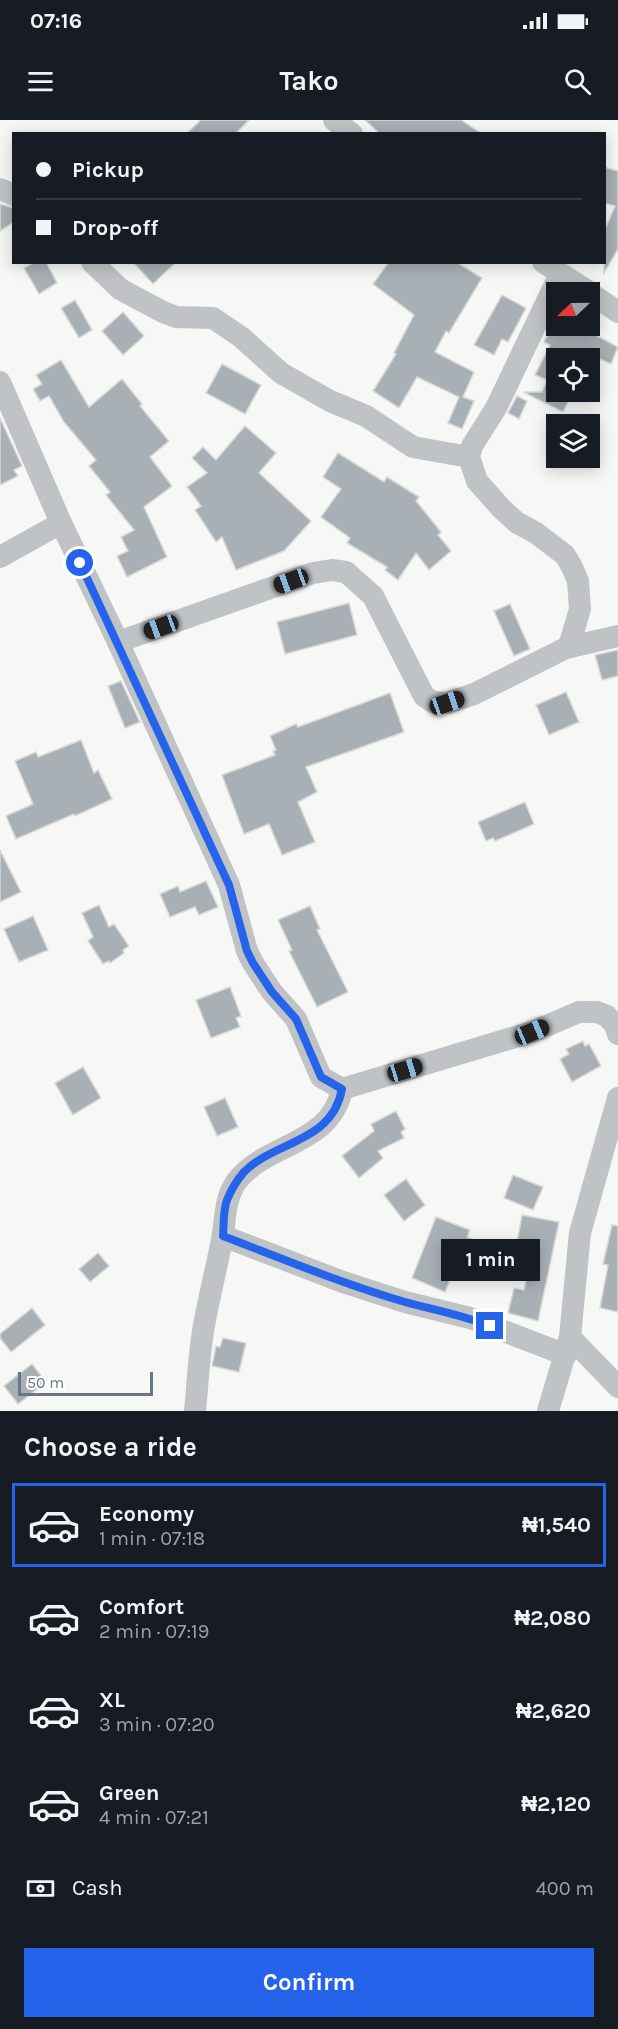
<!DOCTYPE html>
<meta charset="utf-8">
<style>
:root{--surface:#171b24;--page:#242831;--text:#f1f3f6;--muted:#9ea1a6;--line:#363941;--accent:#2563eb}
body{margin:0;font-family:Karla,sans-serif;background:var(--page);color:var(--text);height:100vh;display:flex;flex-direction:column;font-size:22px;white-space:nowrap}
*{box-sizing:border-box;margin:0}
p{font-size:20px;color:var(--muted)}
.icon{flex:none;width:33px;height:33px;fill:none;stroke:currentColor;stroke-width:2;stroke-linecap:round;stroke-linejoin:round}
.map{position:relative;height:1291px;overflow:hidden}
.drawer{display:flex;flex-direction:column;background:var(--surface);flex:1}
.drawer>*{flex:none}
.top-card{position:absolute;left:12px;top:12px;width:594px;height:132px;border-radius:0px;box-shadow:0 3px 15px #0003;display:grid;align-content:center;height:132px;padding:0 24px;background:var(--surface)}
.needle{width:39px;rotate:248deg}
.fabs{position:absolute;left:546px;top:162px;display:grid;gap:12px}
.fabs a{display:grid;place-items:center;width:54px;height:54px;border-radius:0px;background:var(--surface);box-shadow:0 3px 15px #0003;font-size:30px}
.scale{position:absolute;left:18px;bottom:15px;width:135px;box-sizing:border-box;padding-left:6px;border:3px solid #697784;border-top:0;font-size:16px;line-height:21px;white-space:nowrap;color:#697784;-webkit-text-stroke:4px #fff;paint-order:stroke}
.end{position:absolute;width:27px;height:27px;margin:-14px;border:8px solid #2563eb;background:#fff;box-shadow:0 0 0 3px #fff}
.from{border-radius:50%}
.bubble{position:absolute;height:42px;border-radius:0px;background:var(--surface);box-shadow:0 3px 15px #0003;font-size:20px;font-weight:700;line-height:42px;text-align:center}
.car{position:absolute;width:18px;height:36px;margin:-18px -9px;border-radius:8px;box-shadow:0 0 4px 2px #0007;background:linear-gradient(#222 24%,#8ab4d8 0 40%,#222 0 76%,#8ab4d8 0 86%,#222 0)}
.top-card b{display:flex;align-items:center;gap:21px;height:57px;font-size:22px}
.top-card b+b{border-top:2px solid var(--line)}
.top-card i{width:15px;height:15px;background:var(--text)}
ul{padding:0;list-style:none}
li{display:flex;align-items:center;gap:18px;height:84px;margin:0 12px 9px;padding:0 12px;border:3px solid transparent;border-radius:0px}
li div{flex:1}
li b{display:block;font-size:22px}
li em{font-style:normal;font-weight:700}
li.current{border-color:var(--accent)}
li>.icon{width:54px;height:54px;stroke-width:1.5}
h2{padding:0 24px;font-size:27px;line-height:72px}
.pay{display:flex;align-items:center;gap:15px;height:66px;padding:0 24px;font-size:22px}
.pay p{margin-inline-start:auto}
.button{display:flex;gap:12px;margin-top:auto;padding:12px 24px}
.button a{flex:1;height:69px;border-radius:0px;background:var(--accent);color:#fff;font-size:24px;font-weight:700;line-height:69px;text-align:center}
.status{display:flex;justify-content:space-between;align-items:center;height:42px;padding:0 30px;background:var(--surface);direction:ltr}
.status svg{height:16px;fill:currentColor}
header{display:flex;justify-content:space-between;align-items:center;height:78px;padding:0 24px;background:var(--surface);font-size:27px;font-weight:700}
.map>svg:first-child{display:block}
.building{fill:#a9b0b5;stroke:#d9d9d7;stroke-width:1.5}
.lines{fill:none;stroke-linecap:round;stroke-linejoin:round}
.minor{stroke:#bfc3c6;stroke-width:22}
.route{stroke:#2563eb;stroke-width:8}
</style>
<div class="status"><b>07:16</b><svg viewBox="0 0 49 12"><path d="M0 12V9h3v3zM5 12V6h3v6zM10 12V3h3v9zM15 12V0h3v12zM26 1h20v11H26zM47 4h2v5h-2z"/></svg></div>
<header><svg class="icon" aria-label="menu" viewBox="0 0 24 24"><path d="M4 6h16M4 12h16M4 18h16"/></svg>Tako<svg class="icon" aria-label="search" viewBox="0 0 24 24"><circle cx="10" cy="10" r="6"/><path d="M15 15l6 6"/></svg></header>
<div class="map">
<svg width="618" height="1291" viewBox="0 0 618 1291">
<rect width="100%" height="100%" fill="#f7f7f5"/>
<g class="building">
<path d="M201,0H249L235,14H186Z"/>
<path d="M365,0H461L482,14H380Z"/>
<path d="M604,47L618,51V129L604,153V112L615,86L604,83Z"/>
<path d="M0,84L14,88V102L0,111Z"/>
<path d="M35,142H46L57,163L39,174L24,148Z"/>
<path d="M133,142H176L153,164Z"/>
<path d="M389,142H456L482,158L449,213L446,211L435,232L474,252L463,277L474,281L462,309L448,303L459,277L417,257L399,288L373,271L396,234L394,233L414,195L373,164Z"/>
<path d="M502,175L526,188L508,222L502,219L494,235L474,225Z"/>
<path d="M75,180L92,210L79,218L61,188Z"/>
<path d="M123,192L144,216L123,235L102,211Z"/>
<path d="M552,206H579L618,227L611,244L591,235L589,238H556V272H573L563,292L523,272H542L547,260L535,255L550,225L544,222Z"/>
<path d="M61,240L89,287L122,259L142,284L140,286L169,321L150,337L172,366L144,387L167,437L127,457L117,436L128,431L121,417L134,410L106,375L110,372L89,346L96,340L64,302L49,276L40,281L33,269L42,264L36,255Z"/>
<path d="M222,244L261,265L245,294L206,273Z"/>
<path d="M517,276L527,281L519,299L508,293Z"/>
<path d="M0,298L22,346L14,350L18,356L0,365Z"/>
<path d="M245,306L276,333L259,353L311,401L284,431L236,450L222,417L216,422L195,390L201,386L187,367L207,353L192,338L203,327L216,340Z"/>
<path d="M338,333L384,362L387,357L419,377L416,381L441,412L438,415L451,431L429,450L416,433L398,460L385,450L387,447L347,423L350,418L321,397L341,369L323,357Z"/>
<path d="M349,483L357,515L285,534L277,502Z"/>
<path d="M510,484L530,529L514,536L494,491Z"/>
<path d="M618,530V556L602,560L595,535Z"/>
<path d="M121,561L140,602L125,608L108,566Z"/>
<path d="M566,572L579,602L549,615L536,585Z"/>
<path d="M390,573L404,612L306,647L317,672L298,682L315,722L282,735L269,704L244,714L222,655L275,635L273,631L276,630L270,616L296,604L298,607Z"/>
<path d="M81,620L94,653L98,650L112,679L75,696L74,694L16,719L6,696L33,684L15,641L36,632L38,637Z"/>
<path d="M525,682L534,704L495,721L493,718L486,721L478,702Z"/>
<path d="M0,730L21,772L0,782Z"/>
<path d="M206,761L218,787L199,795L195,787L170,797L160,774L178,766L180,772Z"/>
<path d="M99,785L109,807L114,804L129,826L123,830L124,833L110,843L109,841L103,844L88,821L93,817L82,793Z"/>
<path d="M310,786L320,809L317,810L348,872L317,887L289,831L292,830L278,800Z"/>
<path d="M33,796L48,830L19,842L4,809Z"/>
<path d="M230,867L241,896L236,898L240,907L211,918L196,880Z"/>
<path d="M583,921L585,926L589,924L601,946L572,962L560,939L569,934L566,929Z"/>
<path d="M83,947L101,978L73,995L55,963Z"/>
<path d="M225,978L238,1007L217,1016L204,987Z"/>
<path d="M396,991L405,1009L401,1012L404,1018L378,1031L383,1038L359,1058L342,1036L374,1011L371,1004Z"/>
<path d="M513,1055L543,1067L533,1090L504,1078Z"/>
<path d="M406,1059L425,1085L404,1101L384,1075Z"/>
<path d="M522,1095L559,1102L538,1201L508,1193L514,1168L524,1170L530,1141L522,1140L523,1136L515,1134Z"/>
<path d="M436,1097L470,1110L467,1117L496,1129L484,1157L456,1145L445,1172L412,1158Z"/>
<path d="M612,1105L618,1106V1192L600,1188L608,1145L603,1144Z"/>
<path d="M98,1133L109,1146L90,1162L79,1149Z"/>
<path d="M32,1188L45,1205L11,1232L0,1218V1214Z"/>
<path d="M223,1218L246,1223L239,1252L212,1246L216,1226L220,1227Z"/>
<path d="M32,1244L46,1262L18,1284L4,1266Z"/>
</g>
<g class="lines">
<g class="minor">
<path d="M334,0L352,14"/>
<path d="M0,69L14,75"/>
<path d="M92,142L120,169L163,192L176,197L213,198L241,217L281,253L330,281L366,296L413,327L469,337"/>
<path d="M543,142L589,172"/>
<path d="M560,154L496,288L472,326L469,337L477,361L501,388L516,402L536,413L565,435L572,447L578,461L580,489L570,523L566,528"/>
<path d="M590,173L618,192"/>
<path d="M0,262L61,403L118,522L229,765L247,831L253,843L272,872L296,899L321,957L342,969L532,912L579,892H597L607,896L615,905L618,914"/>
<path d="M0,437L61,403"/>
<path d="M118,522L313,453L332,450L346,452L373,476L424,576L433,582L447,583L474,574L566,528L618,516"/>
<path d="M223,1116L343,1162L405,1182L470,1198L566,1235"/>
<path d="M570,1217L618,1267"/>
<path d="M195,1291C198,1261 199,1230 205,1200C210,1173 217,1146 222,1119C226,1099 224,1080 236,1062C266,1022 331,1026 342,969"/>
<path d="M548,1291L570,1217L580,1113L618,978"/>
</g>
</g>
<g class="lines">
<path class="route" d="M80,443L229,765L247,831L253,843L272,872L296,899L321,957L342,969C332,1023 276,1020 244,1052C237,1060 231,1070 227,1080C223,1090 224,1105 223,1116C283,1139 343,1164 405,1182C434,1190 462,1195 490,1206"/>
</g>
</svg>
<div class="fabs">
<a><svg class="needle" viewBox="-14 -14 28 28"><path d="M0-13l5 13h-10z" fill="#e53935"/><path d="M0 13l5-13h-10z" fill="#9ea1a6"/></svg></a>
<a><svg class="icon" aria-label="locate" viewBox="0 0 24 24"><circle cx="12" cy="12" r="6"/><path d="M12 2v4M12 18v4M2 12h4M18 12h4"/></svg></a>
<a><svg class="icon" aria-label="layers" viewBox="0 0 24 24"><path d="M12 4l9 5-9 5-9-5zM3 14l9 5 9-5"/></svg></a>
</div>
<div class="scale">50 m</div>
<i class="end from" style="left:80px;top:443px"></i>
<i class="end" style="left:490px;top:1206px"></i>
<div class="bubble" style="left:441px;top:1119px;width:99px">1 min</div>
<i class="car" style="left:291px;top:461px;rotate:250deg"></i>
<i class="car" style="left:161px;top:507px;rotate:250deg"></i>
<i class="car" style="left:447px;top:583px;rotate:71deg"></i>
<i class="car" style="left:532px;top:912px;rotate:67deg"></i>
<i class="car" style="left:405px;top:950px;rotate:73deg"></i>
<div class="top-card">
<b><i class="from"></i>Pickup</b>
<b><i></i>Drop-off</b>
</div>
</div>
<section class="drawer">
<h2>Choose a ride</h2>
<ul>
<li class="current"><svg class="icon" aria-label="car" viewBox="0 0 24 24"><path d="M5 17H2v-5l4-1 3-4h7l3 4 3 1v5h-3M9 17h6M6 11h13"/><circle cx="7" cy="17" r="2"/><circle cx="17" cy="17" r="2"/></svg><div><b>Economy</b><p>1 min · 07:18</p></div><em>₦1,540</em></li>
<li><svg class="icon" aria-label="car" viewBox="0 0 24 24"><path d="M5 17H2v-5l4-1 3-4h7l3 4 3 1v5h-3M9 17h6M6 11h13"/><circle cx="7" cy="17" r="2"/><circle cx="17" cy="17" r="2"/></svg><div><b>Comfort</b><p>2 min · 07:19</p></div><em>₦2,080</em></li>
<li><svg class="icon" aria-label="car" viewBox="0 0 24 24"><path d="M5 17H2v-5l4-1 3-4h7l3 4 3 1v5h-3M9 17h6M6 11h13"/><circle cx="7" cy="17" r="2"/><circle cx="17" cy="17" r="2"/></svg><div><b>XL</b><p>3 min · 07:20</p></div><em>₦2,620</em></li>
<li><svg class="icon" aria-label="car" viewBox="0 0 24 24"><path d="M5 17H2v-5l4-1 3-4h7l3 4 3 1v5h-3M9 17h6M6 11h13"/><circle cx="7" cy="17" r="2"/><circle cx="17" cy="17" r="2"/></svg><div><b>Green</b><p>4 min · 07:21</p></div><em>₦2,120</em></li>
</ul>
<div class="pay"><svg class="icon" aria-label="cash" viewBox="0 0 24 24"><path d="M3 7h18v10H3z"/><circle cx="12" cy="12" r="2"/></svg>Cash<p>400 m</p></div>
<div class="button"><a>Confirm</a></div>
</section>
